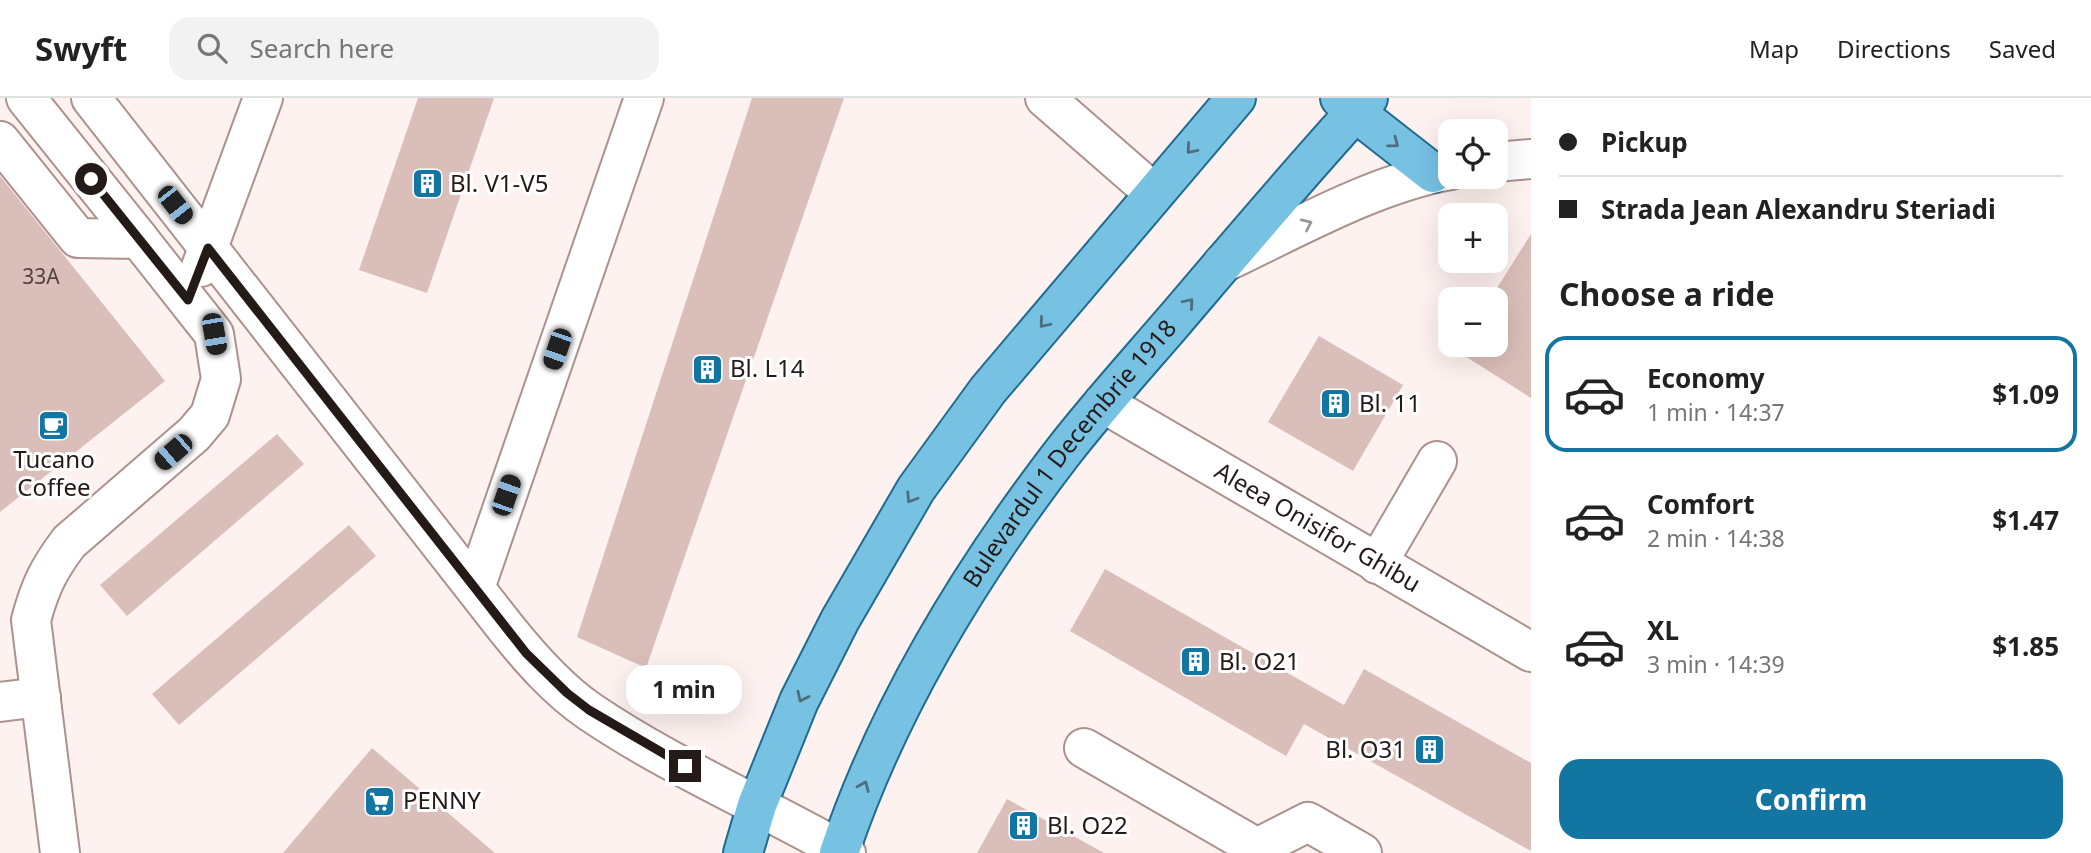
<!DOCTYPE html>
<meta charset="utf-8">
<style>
:root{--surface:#fff;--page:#f2f2f2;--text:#222;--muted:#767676;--line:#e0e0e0;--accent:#1375a2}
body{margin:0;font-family:"Noto Sans",sans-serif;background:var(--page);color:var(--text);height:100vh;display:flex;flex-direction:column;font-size:26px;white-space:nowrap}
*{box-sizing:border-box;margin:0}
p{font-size:23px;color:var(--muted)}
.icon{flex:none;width:38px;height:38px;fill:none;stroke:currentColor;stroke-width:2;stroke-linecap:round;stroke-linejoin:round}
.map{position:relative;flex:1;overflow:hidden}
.drawer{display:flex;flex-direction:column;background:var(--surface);width:560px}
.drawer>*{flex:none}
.top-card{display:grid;align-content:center;height:154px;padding:0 28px;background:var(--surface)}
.controls{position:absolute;left:1438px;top:21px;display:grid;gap:14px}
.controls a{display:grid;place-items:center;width:70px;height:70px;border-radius:14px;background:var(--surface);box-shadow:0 7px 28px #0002;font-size:35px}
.end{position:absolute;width:32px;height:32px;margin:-16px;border:9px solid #241a18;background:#fff;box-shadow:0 0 0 4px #fff}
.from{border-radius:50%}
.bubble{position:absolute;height:49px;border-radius:21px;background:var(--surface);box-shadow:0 7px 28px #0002;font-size:23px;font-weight:700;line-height:49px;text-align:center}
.car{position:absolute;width:21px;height:42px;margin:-21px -10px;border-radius:9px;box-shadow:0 0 5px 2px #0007;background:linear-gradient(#222 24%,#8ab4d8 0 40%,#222 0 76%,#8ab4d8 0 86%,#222 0)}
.top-card b{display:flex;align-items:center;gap:24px;height:66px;font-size:26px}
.top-card b+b{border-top:2px solid var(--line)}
.top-card i{width:18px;height:18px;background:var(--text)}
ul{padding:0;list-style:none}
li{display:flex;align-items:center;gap:21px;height:116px;margin:0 14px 10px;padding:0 14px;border:4px solid transparent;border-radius:21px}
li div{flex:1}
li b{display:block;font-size:26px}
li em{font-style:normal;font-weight:700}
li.on{border-color:var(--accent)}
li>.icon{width:63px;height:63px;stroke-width:1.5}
h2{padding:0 28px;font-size:32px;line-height:84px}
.button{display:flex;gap:14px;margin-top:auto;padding:14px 28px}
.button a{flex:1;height:80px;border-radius:21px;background:var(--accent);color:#fff;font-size:28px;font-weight:700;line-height:80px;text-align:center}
header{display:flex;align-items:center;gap:42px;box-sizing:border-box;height:98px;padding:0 35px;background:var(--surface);border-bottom:2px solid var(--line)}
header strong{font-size:33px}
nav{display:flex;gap:38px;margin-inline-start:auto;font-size:24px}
.search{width:490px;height:63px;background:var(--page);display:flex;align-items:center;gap:18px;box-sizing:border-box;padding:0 24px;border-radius:21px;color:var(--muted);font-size:26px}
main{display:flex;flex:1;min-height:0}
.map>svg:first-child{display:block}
.building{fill:#dabeb9}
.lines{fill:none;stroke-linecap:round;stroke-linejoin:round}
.minor-casing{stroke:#ac918c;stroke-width:42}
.major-casing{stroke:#1f6c90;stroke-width:42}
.minor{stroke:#fff;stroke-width:38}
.major{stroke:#77c1e3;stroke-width:38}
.oneway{stroke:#4e6e7e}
.oneway2{stroke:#9c9897}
.route{stroke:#241a18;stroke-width:9}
.labels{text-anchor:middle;stroke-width:6;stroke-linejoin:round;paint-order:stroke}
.number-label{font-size:21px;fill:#524340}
.poi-label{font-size:24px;fill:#241a18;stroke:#fff;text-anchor:start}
.street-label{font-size:24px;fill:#241a18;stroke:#fff}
</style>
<header>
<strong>Swyft</strong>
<div class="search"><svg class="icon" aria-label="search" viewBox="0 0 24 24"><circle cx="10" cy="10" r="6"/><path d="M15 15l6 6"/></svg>Search here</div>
<nav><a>Map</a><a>Directions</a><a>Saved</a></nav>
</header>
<main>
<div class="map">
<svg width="1531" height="755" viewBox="0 0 1531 755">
<rect width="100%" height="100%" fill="#fef2f0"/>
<g class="building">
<path d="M418,0H494L427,195L359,172Z"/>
<path d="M752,0H844L646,570L577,539Z"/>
<path d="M0,78L165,283L0,414Z"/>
<path d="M1531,136V300L1457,253L1461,247H1496V201H1490Z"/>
<path d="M1319,238L1403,287L1353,373L1268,324Z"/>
<path d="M277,336L304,366L127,518L100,487Z"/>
<path d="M349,427L376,458L179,627L152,596Z"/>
<path d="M1105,471L1344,607L1364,571L1531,665V753L1304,626L1286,658L1070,533Z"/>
<path d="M372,650L495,755H283Z"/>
<path d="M1007,701L1104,755H977Z"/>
</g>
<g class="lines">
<defs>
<g id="minor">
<path d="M26,0L139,141"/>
<path d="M91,0L506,530C530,560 557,591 589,613C670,668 761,707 846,755"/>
<path d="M1045,0L1154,95"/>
<path d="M0,43L78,140L139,141L214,236L221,281L210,317L194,336L69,444C48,472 40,489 31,522L60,755"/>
<path d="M1496,64L1531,61"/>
<path d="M1223,165C1293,132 1375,85 1451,72"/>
<path d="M201,169L263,0"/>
<path id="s1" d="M1103,305L1531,554"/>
<path d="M1377,466L1437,363"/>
<path d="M475,490L644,0"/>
<path d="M0,604L41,599"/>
<path d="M1084,650L1257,750L1308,724L1362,755"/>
</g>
<g id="major">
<path d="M1340,0L1355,14L1433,75"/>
<path d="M743,755L757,707L799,603L840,522L916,391L988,292L1236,0"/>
<path id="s2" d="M839,755C888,609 970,475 1063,354C1098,309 1136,267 1173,224C1237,149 1301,73 1368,0"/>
</g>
</defs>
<use href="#minor" class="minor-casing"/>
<use href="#major" class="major-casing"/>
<use href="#minor" class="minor"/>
<use href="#major" class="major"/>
</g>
<defs><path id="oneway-chevron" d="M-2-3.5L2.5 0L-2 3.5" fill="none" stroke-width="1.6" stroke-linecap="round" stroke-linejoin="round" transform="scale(1.75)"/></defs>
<g class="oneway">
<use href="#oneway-chevron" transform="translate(1394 45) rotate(37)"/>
<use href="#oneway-chevron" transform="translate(1191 51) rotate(131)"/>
<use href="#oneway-chevron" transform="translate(1189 205) rotate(-50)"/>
<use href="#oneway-chevron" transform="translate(1044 225) rotate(130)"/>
<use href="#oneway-chevron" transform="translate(911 400) rotate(122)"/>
<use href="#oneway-chevron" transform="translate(802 599) rotate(116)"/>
<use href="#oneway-chevron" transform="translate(864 688) rotate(-67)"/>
</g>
<use class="oneway2" href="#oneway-chevron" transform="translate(1307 126) rotate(-25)"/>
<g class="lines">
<path class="route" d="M91,81L188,202L208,150L526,555L567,595L589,612L685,668"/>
</g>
<defs>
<symbol id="building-square" viewBox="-11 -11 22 22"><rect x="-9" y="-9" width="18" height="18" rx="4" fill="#1375a2" stroke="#fff"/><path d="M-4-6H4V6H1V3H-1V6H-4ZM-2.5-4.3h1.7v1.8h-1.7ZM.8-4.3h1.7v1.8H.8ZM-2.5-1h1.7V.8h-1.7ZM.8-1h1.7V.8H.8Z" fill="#fff"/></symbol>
<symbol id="cafe-square" viewBox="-11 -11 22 22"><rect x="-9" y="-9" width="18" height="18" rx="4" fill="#1375a2" stroke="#fff"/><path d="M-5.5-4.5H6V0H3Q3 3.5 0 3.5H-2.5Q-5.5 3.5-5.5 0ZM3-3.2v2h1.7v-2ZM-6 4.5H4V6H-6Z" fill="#fff"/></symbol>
<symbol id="supermarket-square" viewBox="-11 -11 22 22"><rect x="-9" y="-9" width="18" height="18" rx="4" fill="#1375a2" stroke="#fff"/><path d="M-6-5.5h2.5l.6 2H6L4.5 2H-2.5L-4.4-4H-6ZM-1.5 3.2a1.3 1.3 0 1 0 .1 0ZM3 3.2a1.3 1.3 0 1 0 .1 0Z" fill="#fff"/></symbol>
</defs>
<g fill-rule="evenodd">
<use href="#building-square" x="410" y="68" width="35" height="35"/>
<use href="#building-square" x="690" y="254" width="35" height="35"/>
<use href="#building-square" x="1318" y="288" width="35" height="35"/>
<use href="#cafe-square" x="36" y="310" width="35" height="35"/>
<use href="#building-square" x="1178" y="546" width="35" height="35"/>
<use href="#building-square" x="1412" y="634" width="35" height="35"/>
<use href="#supermarket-square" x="362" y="686" width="35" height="35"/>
<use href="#building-square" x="1006" y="710" width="35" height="35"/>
</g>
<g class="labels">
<g class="number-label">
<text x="41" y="186">33A</text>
</g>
<g class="poi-label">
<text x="450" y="94">Bl. V1-V5</text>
<text x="730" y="279">Bl. L14</text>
<text x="1359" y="314">Bl. 11</text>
<text x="54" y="370" text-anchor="middle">Tucano<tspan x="54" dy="28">Coffee</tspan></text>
<text x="1219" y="572">Bl. O21</text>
<text x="1406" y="660" text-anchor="end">Bl. O31</text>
<text x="403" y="711">PENNY</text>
<text x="1047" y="736">Bl. O22</text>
</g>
<g class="street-label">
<text dy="8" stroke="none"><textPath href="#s2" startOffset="464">Bulevardul 1 Decembrie 1918</textPath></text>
<text dy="8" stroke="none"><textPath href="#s1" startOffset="248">Aleea Onisifor Ghibu</textPath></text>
</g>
</g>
</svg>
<div class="controls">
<a><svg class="icon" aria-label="locate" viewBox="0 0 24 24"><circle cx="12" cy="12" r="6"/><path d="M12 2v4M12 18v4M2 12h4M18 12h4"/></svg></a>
<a>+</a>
<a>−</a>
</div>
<i class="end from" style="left:91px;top:81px"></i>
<i class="end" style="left:685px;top:668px"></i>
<div class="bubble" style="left:626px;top:567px;width:116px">1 min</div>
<i class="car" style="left:175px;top:107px;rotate:142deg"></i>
<i class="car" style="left:214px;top:236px;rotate:170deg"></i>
<i class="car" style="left:557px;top:251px;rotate:199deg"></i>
<i class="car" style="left:173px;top:354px;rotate:229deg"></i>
<i class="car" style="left:506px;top:397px;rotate:19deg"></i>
</div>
<section class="drawer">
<div class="top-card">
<b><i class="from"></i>Pickup</b>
<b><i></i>Strada Jean Alexandru Steriadi</b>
</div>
<h2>Choose a ride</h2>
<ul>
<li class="on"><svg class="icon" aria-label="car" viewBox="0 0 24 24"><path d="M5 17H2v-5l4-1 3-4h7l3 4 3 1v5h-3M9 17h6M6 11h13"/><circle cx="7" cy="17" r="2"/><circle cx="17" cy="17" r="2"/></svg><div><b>Economy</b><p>1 min · 14:37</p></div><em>$1.09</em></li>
<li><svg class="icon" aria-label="car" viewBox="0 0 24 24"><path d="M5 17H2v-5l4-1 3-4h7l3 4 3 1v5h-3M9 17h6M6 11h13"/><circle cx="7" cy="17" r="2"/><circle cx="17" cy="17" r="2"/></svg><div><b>Comfort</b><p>2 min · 14:38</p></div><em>$1.47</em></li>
<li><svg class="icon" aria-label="car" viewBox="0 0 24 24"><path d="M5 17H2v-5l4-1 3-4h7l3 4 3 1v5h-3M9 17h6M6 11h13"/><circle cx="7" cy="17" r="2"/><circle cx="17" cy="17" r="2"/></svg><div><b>XL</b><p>3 min · 14:39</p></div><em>$1.85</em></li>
</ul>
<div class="button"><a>Confirm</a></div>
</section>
</main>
